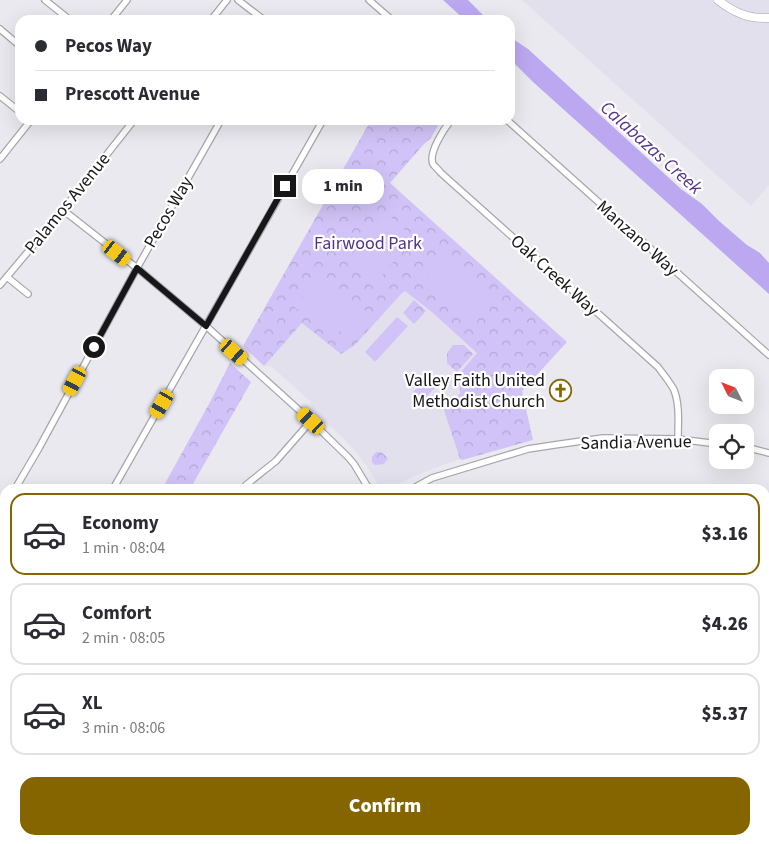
<!DOCTYPE html>
<meta charset="utf-8">
<style>
:root{--surface:#fff;--page:#f7f7f7;--text:#2b2b33;--muted:#7c7c81;--line:#e1e1e2;--accent:#856500}
body{margin:0;font-family:"Source Sans 3",sans-serif;background:var(--page);color:var(--text);height:100vh;display:flex;flex-direction:column;font-size:19px;white-space:nowrap}
*{box-sizing:border-box;margin:0}
p{font-size:16px;color:var(--muted)}
.icon{flex:none;width:28px;height:28px;fill:none;stroke:currentColor;stroke-width:2;stroke-linecap:round;stroke-linejoin:round}
.map{position:relative;flex:1;overflow:hidden}
.sheet{position:absolute;left:0px;top:484px;width:770px;height:361px;display:flex;flex-direction:column;background:var(--surface);border-radius:15px 15px 0 0;box-shadow:0 5px 20px #0002}
.sheet>*{flex:none}
.hud{position:absolute;left:15px;top:15px;width:500px;height:110px;border-radius:15px;box-shadow:0 5px 20px #0002;display:grid;align-content:center;height:110px;padding:0 20px;background:var(--surface)}
.needle{width:32px;rotate:312deg}
.fabs{position:absolute;left:709px;top:369px;display:grid;gap:10px}
.fabs a{display:grid;place-items:center;width:45px;height:45px;border-radius:10px;background:var(--surface);box-shadow:0 5px 20px #0002;font-size:25px}
.end{position:absolute;width:22px;height:22px;margin:-11px;border:6px solid #171618;background:#fff;box-shadow:0 0 0 2px #fff}
.from{border-radius:50%}
.bubble{position:absolute;height:35px;border-radius:15px;background:var(--surface);box-shadow:0 5px 20px #0002;font-size:16px;font-weight:800;line-height:35px;text-align:center}
.car{position:absolute;width:15px;height:30px;margin:-15px -8px;border-radius:6px;box-shadow:0 0 4px 1px #0007;background:linear-gradient(#f5c518 24%,#345 0 40%,#f5c518 0 76%,#345 0 86%,#f5c518 0)}
.hud b{display:flex;align-items:center;gap:18px;height:48px;font-size:19px}
.hud b+b{border-top:1px solid var(--line)}
.hud i{width:12px;height:12px;background:var(--text)}
ul{padding:9px 0 0;list-style:none}
li{display:flex;align-items:center;gap:15px;height:82px;margin:0 10px 8px;padding:0 10px;border:2px solid var(--line);border-radius:15px}
li div{flex:1}
li b{display:block;font-size:19px}
li em{font-style:normal;font-weight:800}
li.selected{border-color:var(--accent)}
li>.icon{width:45px;height:45px;stroke-width:1.5}
.cta{display:flex;gap:10px;margin-top:auto;padding:10px 20px}
.cta a{flex:1;height:58px;border-radius:15px;background:var(--accent);color:#fff;font-size:20px;font-weight:800;line-height:58px;text-align:center}
.map>svg:first-child{display:block}
.built{fill:#e3e0ee}
.park{fill:url(#park-crowns)}
.pitch{fill:#d1c3f7}
.water{fill:#bca8f1}
.lines{fill:none;stroke-linecap:round;stroke-linejoin:round}
.street-casing{stroke:#a8a6ac;stroke-width:8}
.secondary-casing{stroke:#a8a6ac;stroke-width:9}
.highway-casing{stroke:#a8a6ac;stroke-width:12}
.street{stroke:#fff;stroke-width:5.5}
.secondary{stroke:#fff;stroke-width:8}
.highway{stroke:#fff;stroke-width:10}
.route{stroke:#171618;stroke-width:6}
.labels{text-anchor:middle;stroke-width:4.5;stroke-linejoin:round;paint-order:stroke}
.street-label{font-size:18px;fill:#171618;stroke:#fff}
.park-label{font-size:18px;fill:#513387;stroke:#fff}
.poi-label{font-size:18px;fill:#171618;stroke:#fff;text-anchor:end}
.water-label{font-size:19px;font-style:italic;fill:#533489;stroke:#fff}
</style>
<div class="map">
<svg width="769" height="844" viewBox="0 0 769 844">
<defs>
<pattern id="park-crowns" width="20" height="18" patternUnits="userSpaceOnUse" patternTransform="scale(1.25)"><rect width="20" height="18" fill="#d1c3f7"/><path d="M2 6a3 3 0 1 1 6 0M12 15a3 3 0 1 1 6 0" fill="none" stroke="#b3a7d3"/></pattern>
</defs>
<rect width="100%" height="100%" fill="#eae9ef"/>
<g class="built">
<path d="M522,0H769V185L751,206Z"/>
<path d="M403,291H405L433,312L478,353L459,374L461,392L445,410L460,459L424,472L387,489H382L380,487L366,465L355,451L343,438L312,409L310,401L271,366H264L302,323L355,345Z"/>
<path d="M0,728L5,733V840H12L8,844H0Z"/>
<path d="M769,812V844H690L700,840H765V813Z"/>
</g>
<g class="park">
<path d="M371,120H441L431,138L424,144L390,183L567,342L522,391L533,440L462,460L460,459L444,410L445,407H448L461,392H460L459,374L477,353L433,313L405,291L402,293L355,345L341,354L302,323L264,366L243,346Z"/>
<path d="M414,300L426,311L414,324L403,313Z"/>
<path d="M453,345H464L473,354L457,372L447,363V353Z"/>
<path d="M230,363L251,382L190,489H162L210,402Z"/>
<path d="M376,452H381L388,458L384,464L375,465L372,462V457Z"/>
</g>
<g class="pitch">
<path d="M385,212L413,237L373,287L346,262Z"/>
<path d="M447,252L494,294L469,322L422,282Z"/>
<path d="M318,277L369,313L351,339L331,325L332,323L327,330L295,308Z"/>
<path d="M397,317L408,326L375,362L365,352Z"/>
<path d="M429,374L439,383L423,401L413,392Z"/>
</g>
<g class="water">
<path d="M443,0H468L488,20H465Z"/>
<path d="M510,37L528,49L681,189L702,204L719,221L747,245L760,253L769,263V294L533,82L510,59Z"/>
</g>
<g class="lines">
<defs>
<g id="street">
<path d="M45,0L70,20"/>
<path d="M238,0L264,20"/>
<path d="M369,0L392,20"/>
<path d="M111,20L127,0"/>
<path d="M211,20L227,0"/>
<path d="M0,29L20,46"/>
<path d="M0,96L20,112"/>
<path d="M451,120C444,129 428,153 433,164C435,167 439,170 441,173L658,367C663,374 670,382 674,390C680,405 678,423 678,439"/>
<path d="M507,120L769,355"/>
<path d="M0,159L31,120"/>
<path d="M63,210L137,268L206,326L311,421L348,457L354,464L369,489"/>
<path d="M7,277L28,294"/>
<path d="M0,285L63,210L134,120"/>
<path d="M745,447L769,453"/>
<path d="M246,485L276,461L311,421"/>
<path d="M15,489L39,448L137,268L221,120"/>
<path d="M113,489L323,120"/>
<path d="M412,489L432,478L528,449L554,445L603,438L678,439L718,444"/>
<path d="M0,514L5,505"/>
<path d="M765,539L769,540"/>
<path d="M0,616L5,620"/>
<path d="M765,620L769,609"/>
<path d="M58,840L62,844"/>
<path d="M236,840L240,844"/>
<path d="M515,840L516,844"/>
<path d="M25,844L28,840"/>
<path d="M345,844V840"/>
</g>
<path id="secondary" d="M718,0C734,13 749,19 769,18"/>
<g id="highway">
<path d="M0,692L5,696"/>
<path d="M0,716L5,720"/>
<path d="M135,840L140,844"/>
<path d="M163,840L168,844"/>
</g>
</defs>
<use href="#street" class="street-casing"/>
<use href="#secondary" class="secondary-casing"/>
<use href="#highway" class="highway-casing"/>
<use href="#street" class="street"/>
<use href="#secondary" class="secondary"/>
<use href="#highway" class="highway"/>
</g>
<g class="lines">
<path class="route" d="M94,347L137,268L206,326L285,186"/>
</g>
<defs>
<symbol id="church-ring" viewBox="-11 -11 22 22"><circle r="9.5" fill="#fff" stroke="#856500" stroke-width="1.5"/><path d="M-1.2-6h2.4v3.5h3.3v2.4h-3.3V6h-2.4V-.1h-3.3v-2.4h3.3Z" fill="#856500"/></symbol>
</defs>
<g fill-rule="evenodd">
<use href="#church-ring" x="548" y="378" width="25" height="25"/>
</g>
<g class="labels">
<g class="street-label">
<text transform="translate(67 203) rotate(-51)" y="6">Palamos Avenue</text>
<text transform="translate(168 212) rotate(-60)" y="6">Pecos Way</text>
<text transform="translate(638 238) rotate(42)" y="6">Manzano Way</text>
<text transform="translate(555 275) rotate(42)" y="6">Oak Creek Way</text>
<text transform="translate(636 442) rotate(-1)" y="6">Sandia Avenue</text>
</g>
<g class="park-label">
<text x="368" y="249">Fairwood Park</text>
</g>
<g class="poi-label">
<text x="545" y="386">Valley Faith United<tspan x="545" dy="21">Methodist Church</tspan></text>
</g>
<g class="water-label">
<text transform="translate(652 147) rotate(42)" y="7">Calabazas Creek</text>
</g>
</g>
</svg>
<div class="fabs">
<a><svg class="needle" viewBox="-14 -14 28 28"><path d="M0-13l5 13h-10z" fill="#e53935"/><path d="M0 13l5-13h-10z" fill="#7c7c81"/></svg></a>
<a><svg class="icon" aria-label="locate" viewBox="0 0 24 24"><circle cx="12" cy="12" r="6"/><path d="M12 2v4M12 18v4M2 12h4M18 12h4"/></svg></a>
</div>
<i class="end from" style="left:94px;top:347px"></i>
<i class="end" style="left:285px;top:186px"></i>
<div class="bubble" style="left:302px;top:169px;width:82px">1 min</div>
<i class="car" style="left:117px;top:253px;rotate:128deg"></i>
<i class="car" style="left:234px;top:352px;rotate:131deg"></i>
<i class="car" style="left:75px;top:381px;rotate:208deg"></i>
<i class="car" style="left:162px;top:404px;rotate:210deg"></i>
<i class="car" style="left:311px;top:421px;rotate:312deg"></i>
<div class="hud">
<b><i class="from"></i>Pecos Way</b>
<b><i></i>Prescott Avenue</b>
</div>
<section class="sheet">
<ul>
<li class="selected"><svg class="icon" aria-label="car" viewBox="0 0 24 24"><path d="M5 17H2v-5l4-1 3-4h7l3 4 3 1v5h-3M9 17h6M6 11h13"/><circle cx="7" cy="17" r="2"/><circle cx="17" cy="17" r="2"/></svg><div><b>Economy</b><p>1 min · 08:04</p></div><em>$3.16</em></li>
<li><svg class="icon" aria-label="car" viewBox="0 0 24 24"><path d="M5 17H2v-5l4-1 3-4h7l3 4 3 1v5h-3M9 17h6M6 11h13"/><circle cx="7" cy="17" r="2"/><circle cx="17" cy="17" r="2"/></svg><div><b>Comfort</b><p>2 min · 08:05</p></div><em>$4.26</em></li>
<li><svg class="icon" aria-label="car" viewBox="0 0 24 24"><path d="M5 17H2v-5l4-1 3-4h7l3 4 3 1v5h-3M9 17h6M6 11h13"/><circle cx="7" cy="17" r="2"/><circle cx="17" cy="17" r="2"/></svg><div><b>XL</b><p>3 min · 08:06</p></div><em>$5.37</em></li>
</ul>
<div class="cta"><a>Confirm</a></div>
</section>
</div>
